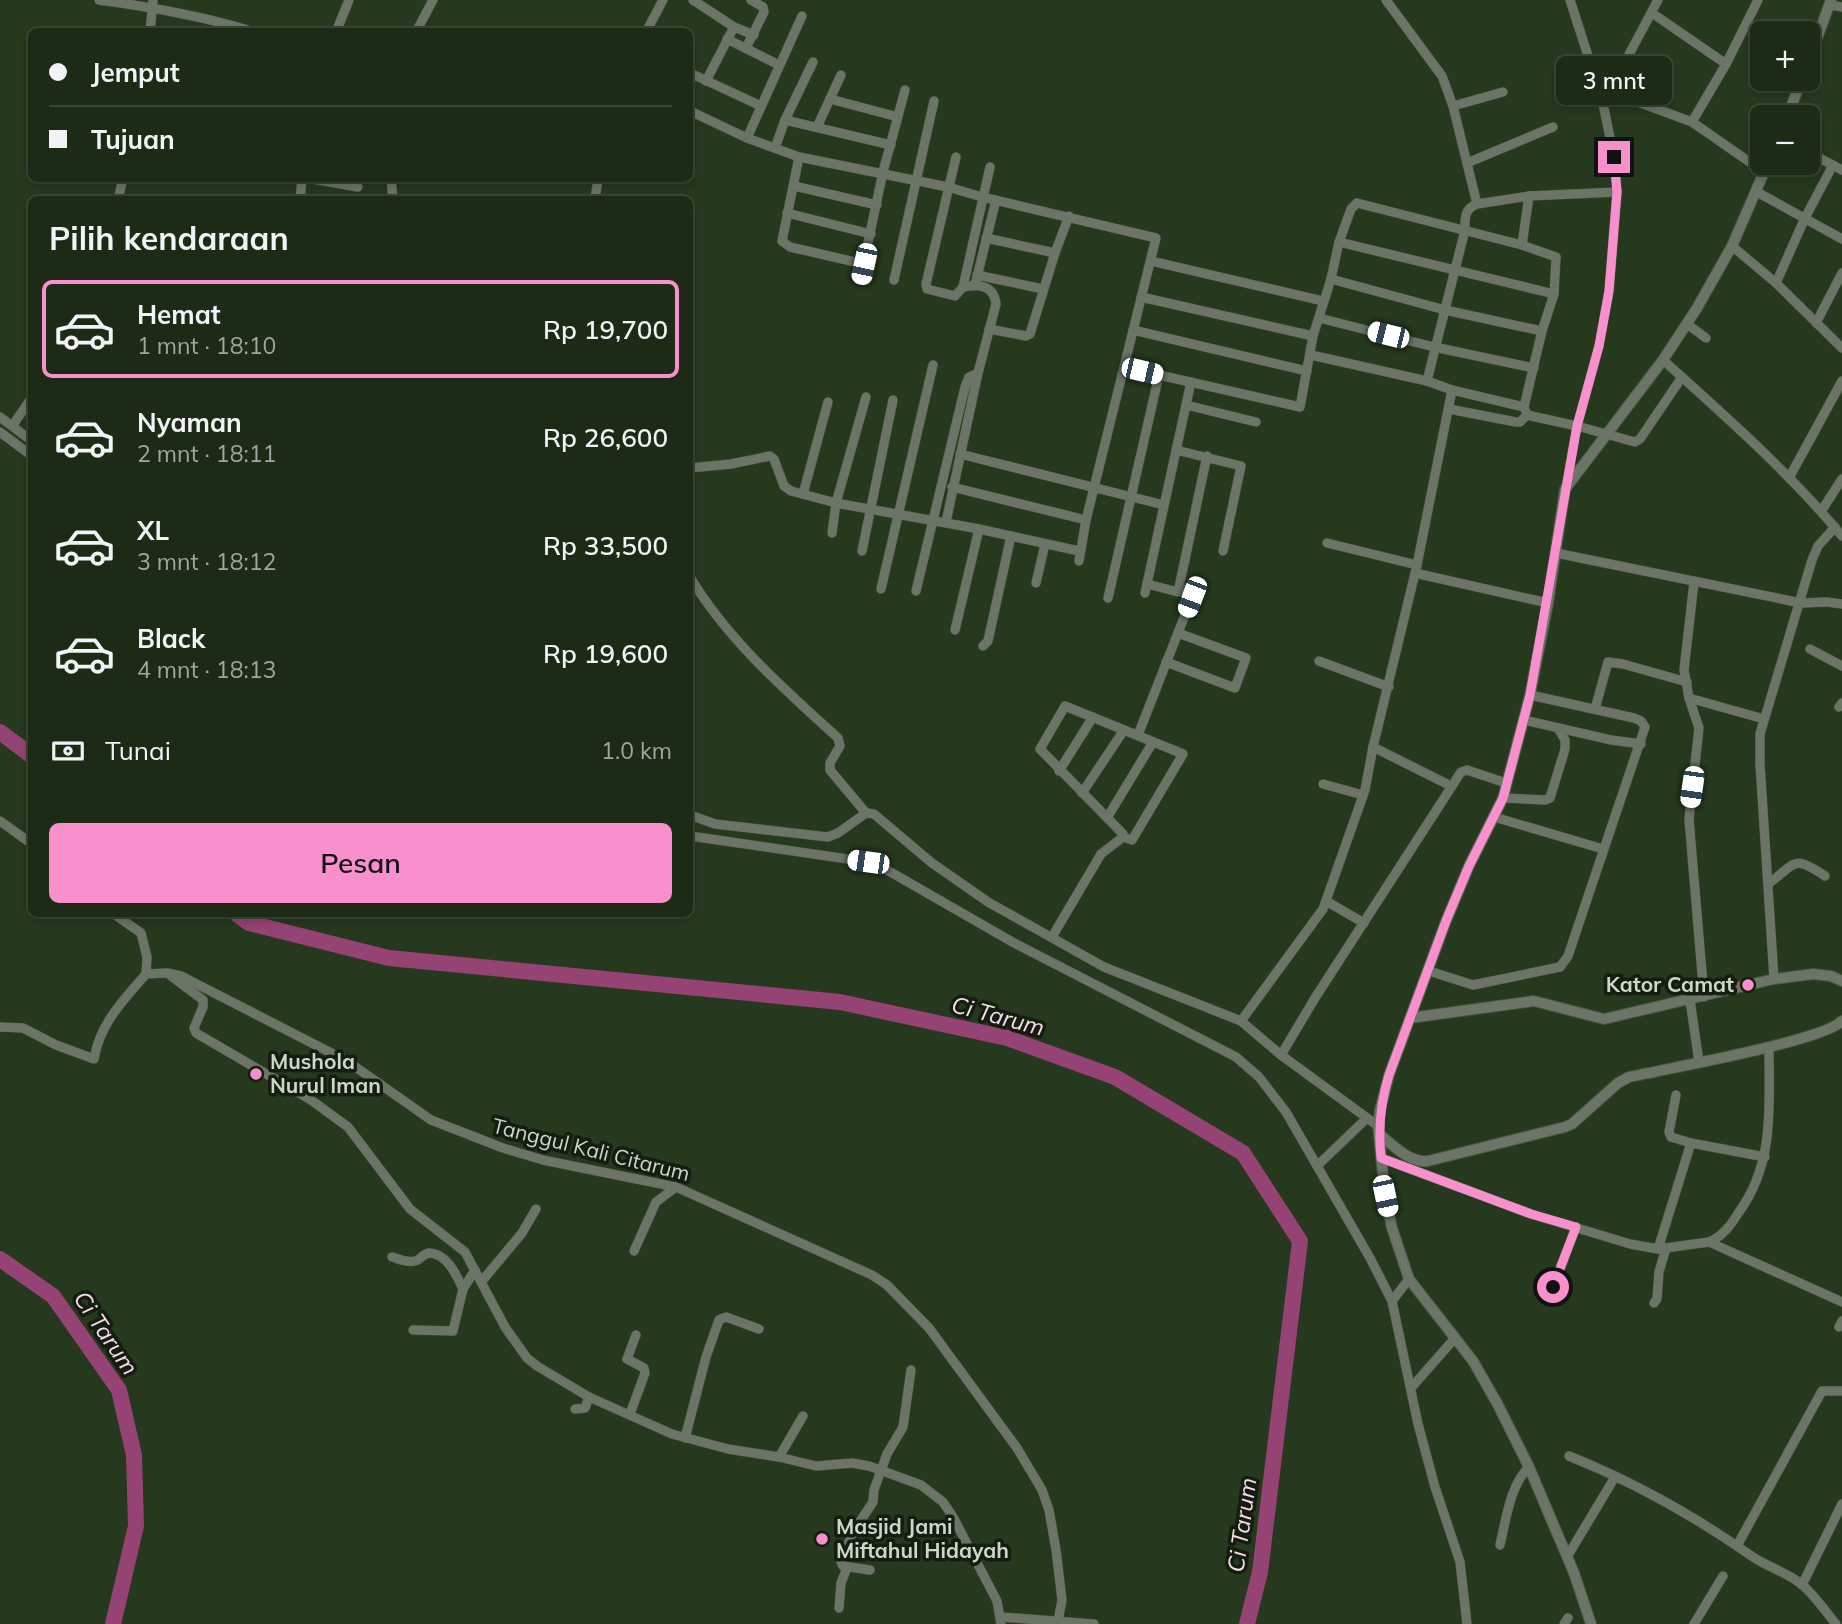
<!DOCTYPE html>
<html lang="id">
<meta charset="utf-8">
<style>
:root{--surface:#1c2a16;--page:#25321f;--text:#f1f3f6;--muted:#a0a7a1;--line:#3a4635;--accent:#f890cd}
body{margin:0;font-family:Mulish,sans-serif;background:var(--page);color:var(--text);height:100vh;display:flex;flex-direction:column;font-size:26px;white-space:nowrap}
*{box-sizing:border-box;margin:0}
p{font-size:23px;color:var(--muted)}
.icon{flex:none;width:38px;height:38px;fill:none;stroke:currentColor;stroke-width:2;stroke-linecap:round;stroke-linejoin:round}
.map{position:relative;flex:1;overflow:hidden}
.sheet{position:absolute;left:28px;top:196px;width:665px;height:721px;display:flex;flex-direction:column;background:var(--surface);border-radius:10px;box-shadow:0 4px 10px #0003,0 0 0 2px var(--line)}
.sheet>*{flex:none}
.guide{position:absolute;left:28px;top:28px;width:665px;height:154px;border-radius:10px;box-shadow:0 4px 10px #0003,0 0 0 2px var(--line);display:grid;align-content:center;height:154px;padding:0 21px;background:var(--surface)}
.controls{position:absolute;left:1750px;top:21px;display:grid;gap:14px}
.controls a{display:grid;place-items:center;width:70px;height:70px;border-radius:10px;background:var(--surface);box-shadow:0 4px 10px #0003,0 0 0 2px var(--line);font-size:35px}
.end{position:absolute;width:32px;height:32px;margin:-16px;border:9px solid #f890cd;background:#111;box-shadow:0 0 0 4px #111}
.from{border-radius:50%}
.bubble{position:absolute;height:49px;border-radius:10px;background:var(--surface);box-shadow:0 4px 10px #0003,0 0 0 2px var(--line);font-size:23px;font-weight:600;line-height:49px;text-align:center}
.car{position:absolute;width:21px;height:42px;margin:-21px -10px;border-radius:9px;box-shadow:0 0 5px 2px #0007;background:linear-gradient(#fff 24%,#345 0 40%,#fff 0 76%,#345 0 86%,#fff 0)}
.guide b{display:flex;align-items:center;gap:24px;height:66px;font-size:26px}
.guide b+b{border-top:2px solid var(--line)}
.guide i{width:18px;height:18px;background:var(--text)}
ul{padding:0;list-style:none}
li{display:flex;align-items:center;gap:21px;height:98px;margin:0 14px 10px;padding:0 7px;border:4px solid transparent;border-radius:10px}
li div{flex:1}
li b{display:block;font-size:26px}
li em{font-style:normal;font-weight:600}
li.current{border-color:var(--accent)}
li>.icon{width:63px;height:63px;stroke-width:1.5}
h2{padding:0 21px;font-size:32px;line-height:84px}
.pay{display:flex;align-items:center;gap:18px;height:77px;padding:0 21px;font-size:26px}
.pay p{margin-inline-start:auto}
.primary-button{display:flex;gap:14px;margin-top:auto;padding:14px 21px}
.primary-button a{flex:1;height:80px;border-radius:10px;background:var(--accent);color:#111;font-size:28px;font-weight:600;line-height:80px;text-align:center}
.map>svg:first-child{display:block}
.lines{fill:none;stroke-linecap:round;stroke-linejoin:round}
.river{stroke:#954275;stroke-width:16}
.minor-casing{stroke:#44553c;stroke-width:10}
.tertiary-casing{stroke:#44553c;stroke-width:12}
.minor{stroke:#6c7468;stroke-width:9}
.tertiary{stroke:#6c7468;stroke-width:10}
.route{stroke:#f890cd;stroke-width:9}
.poi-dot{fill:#f890cd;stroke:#151c11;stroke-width:2.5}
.labels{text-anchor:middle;stroke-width:7;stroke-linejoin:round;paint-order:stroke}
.poi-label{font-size:21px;font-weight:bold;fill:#ccd7c7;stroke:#151c11;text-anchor:start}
.street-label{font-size:21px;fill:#ccd7c7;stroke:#151c11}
.water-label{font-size:23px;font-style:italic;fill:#f5dde9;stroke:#151c11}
</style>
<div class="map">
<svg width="1842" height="1624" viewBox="0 0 1842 1624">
<rect width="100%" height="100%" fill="#26381e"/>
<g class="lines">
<g class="river">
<path d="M0,732L32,756"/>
<path d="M237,914L249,923L389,958L840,1002L1007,1038L1115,1077L1243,1153L1300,1241L1260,1572L1247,1624"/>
<path d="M0,1259L53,1296L119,1390L134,1455L136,1526L113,1624"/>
</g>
<defs>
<g id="minor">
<path d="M99,0C152,7 203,16 254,32"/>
<path d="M693,0L734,27L754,35"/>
<path d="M1386,0L1442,76L1453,106L1477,204"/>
<path d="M1830,5L1842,7"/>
<path d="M1652,13L1726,64"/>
<path d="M150,32L153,0"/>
<path d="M336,32L349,0"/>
<path d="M416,32L433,0"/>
<path d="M646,32L663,0"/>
<path d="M727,39L779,65"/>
<path d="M746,48L764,12L763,7L751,0"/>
<path d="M690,73L761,106"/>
<path d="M706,81L734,27"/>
<path d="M1611,92L1692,122L1764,172"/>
<path d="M1608,94L1658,0"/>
<path d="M830,99L898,117"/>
<path d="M1453,106L1503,92"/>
<path d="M690,111L747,138L799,157L948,187L982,197L1156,238L1086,520L1079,561"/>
<path d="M785,120L891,145"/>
<path d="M1692,122L1726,64L1758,0"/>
<path d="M817,127L841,75"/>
<path d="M747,138L802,16"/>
<path d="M775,148L785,120L813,62"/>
<path d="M1808,152L1842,170"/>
<path d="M799,157L782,241L790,247L864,264"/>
<path d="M1467,163L1553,127"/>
<path d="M307,178L358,187"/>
<path d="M391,178L393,200"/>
<path d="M794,186L877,205"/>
<path d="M1757,192L1842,239"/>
<path d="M118,200L123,178"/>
<path d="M300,200L302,178"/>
<path d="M595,200L598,178"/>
<path d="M787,213L871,234"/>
<path d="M986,238L1055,253"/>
<path d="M1339,242L1554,294"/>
<path d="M1522,245L1529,196"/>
<path d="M1732,246L1776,283L1842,348"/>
<path d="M1151,261L1323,301"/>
<path d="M977,275L1043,289"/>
<path d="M1331,279L1445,310L1542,331"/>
<path d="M860,280L883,172L905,90"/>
<path d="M894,280L934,101"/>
<path d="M1776,283L1805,218L1833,165"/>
<path d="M975,285L996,200"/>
<path d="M963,287L990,167"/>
<path d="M1141,297L1313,336"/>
<path d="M1319,318L1434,347L1534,368"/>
<path d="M1816,323L1842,273"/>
<path d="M1687,324L1706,338"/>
<path d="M989,329L1026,336L1030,334L1055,253L1069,216"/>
<path d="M1133,330L1307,371"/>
<path d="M1311,355L1427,381L1452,390L1524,407L1527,415"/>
<path d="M1663,360C1725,416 1788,471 1842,536"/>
<path d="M1124,367L1300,407L1313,336L1331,279L1339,242L1351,209L1357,203L1522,245L1556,257L1554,294L1542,331L1524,407"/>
<path d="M1427,381L1465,230C1465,218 1464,209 1477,204L1529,196L1617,192"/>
<path d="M1186,405L1256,422"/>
<path d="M1449,409L1516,422H1520L1527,415"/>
<path d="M1527,415L1577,426L1635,442L1640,439L1682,377"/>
<path d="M0,417L32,441"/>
<path d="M13,425L32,397"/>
<path d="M0,432L32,456"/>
<path d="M1176,450L1241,466L1223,551"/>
<path d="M960,454L1164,505"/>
<path d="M690,468L731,464L770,456L774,459L784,486L791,491L836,503L979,529L1079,551"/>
<path d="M1789,478L1842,381"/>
<path d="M952,487L1086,520"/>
<path d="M1566,487L1577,426L1599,346L1609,291L1617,192L1614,157L1602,99L1570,0"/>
<path d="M803,494L828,402"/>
<path d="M1822,510L1842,479"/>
<path d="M946,522L978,373L996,304C994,285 979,284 963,287L955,296L927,289L926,284L956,157"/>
<path d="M832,533L836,503L866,397"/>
<path d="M1327,543L1417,565"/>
<path d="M862,551L893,400"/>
<path d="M1556,553L1801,603L1827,602L1842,604"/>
<path d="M1415,573L1548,603"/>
<path d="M690,577C727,639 784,689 838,738L840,746L830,763V770L866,813"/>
<path d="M1694,582L1684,670L1689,698L1699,728L1689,819L1704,997"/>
<path d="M1036,583L1045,544"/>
<path d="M1147,584L1178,592L1207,456"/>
<path d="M881,589L933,365"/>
<path d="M916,591L965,387L969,377L978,373"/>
<path d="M1145,593L1191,382"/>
<path d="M1108,598L1159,375"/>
<path d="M955,630L979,529"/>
<path d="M983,646L988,641L1011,536"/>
<path d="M1810,649L1842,666"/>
<path d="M1319,661L1389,687"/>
<path d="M1166,662L1235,688L1246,658L1178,633"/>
<path d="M1689,698L1764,719"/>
<path d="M1839,707L1842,703"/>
<path d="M1595,709L1608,662L1623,664L1687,682"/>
<path d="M1524,720L1611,740L1641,744"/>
<path d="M1138,735L1192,597L1186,590L1179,588"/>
<path d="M1373,747L1451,786"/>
<path d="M1059,771L1093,717"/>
<path d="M1323,784L1363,795"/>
<path d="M1082,793L1124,730"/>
<path d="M1503,798L1545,800L1550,798L1565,749V740L1558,728"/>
<path d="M690,815L715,824L828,837L838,833L866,813L874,814L932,863L988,902L1104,967L1241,1021L1281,1055L1378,1126"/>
<path d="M1494,817L1603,849"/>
<path d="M1107,818L1153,742"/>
<path d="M0,821L32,844"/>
<path d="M690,836L868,862L880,866L1016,944L1236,1057L1259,1077L1286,1112L1370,1258L1392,1301L1418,1424L1435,1487L1460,1562L1467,1624"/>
<path d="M1768,884C1797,863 1792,854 1825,876"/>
<path d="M1326,901L1364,923"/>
<path d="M114,914L141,933L147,957L146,974"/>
<path d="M1052,937L1101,854L1123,837V834L1040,749L1065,706L1183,754L1132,840L1123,837"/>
<path d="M1429,971L1473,985L1560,967L1568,956L1645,727L1641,721L1634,718L1530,695"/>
<path d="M171,976L203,1000V1007L194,1028L196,1033L311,1100L348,1127L410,1209L465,1252L505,1327L527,1358L537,1366L589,1397L672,1434L728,1449L779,1457L816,1466L852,1463L869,1466L921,1485L943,1502L953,1517L997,1601L1001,1624"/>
<path d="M1774,979L1760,764V734L1812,560L1818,546L1835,527"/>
<path d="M1690,1000L1699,1062"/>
<path d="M1241,1021L1323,909L1365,790L1373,747L1417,565L1452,390"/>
<path d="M0,1027L23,1028L56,1045L94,1059C100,1023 123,1001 146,974L167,973L181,976L347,1061L431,1120L503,1148L543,1160L676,1187L872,1275L887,1285L929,1328L1017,1448L1042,1490L1049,1510L1056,1550L1062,1600L1058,1621"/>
<path d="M1281,1055L1315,998L1461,772L1467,770L1506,783"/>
<path d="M1676,1095L1669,1132L1671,1137L1691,1143L1765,1157"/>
<path d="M1381,1158L1531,1214L1630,1244L1658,1249L1709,1242L1842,1302"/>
<path d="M1317,1166L1367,1118"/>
<path d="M1709,1242C1723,1236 1731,1225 1739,1212C1775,1163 1769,1105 1769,1047"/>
<path d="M1658,1249L1691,1143"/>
<path d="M634,1251L656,1202L676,1187"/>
<path d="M392,1257C399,1259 408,1263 415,1261C421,1260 422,1254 429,1253C447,1253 457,1276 463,1289"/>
<path d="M482,1281L522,1233L536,1209"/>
<path d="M1553,1287L1576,1227"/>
<path d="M1392,1301L1409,1279"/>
<path d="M1654,1303L1657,1299L1659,1272L1666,1248"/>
<path d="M1839,1327L1842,1321"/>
<path d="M413,1330L453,1331L463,1289L475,1270"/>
<path d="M1411,1388L1455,1338"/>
<path d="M575,1409L585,1408L589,1397"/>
<path d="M630,1414L645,1373L644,1368L627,1359L636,1335"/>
<path d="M685,1438L706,1357L719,1320L726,1317L759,1329"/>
<path d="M1569,1456C1634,1482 1696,1517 1753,1557C1768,1567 1786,1572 1800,1583C1814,1594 1825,1611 1836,1624"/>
<path d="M779,1457L803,1416"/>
<path d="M1738,1544L1822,1391H1842"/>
<path d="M1500,1545C1506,1520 1510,1485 1529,1467"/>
<path d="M1567,1557L1615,1477"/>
<path d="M870,1570L843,1566L841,1562L853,1532L873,1502L874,1490L887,1454L903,1427L911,1370"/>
<path d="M1802,1585L1842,1504"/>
<path d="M839,1608L841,1583L847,1568"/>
<path d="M1001,1617L1094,1624"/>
<path d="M1564,1624L1568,1618"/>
<path d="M1694,1624L1723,1576"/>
</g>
<g id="tertiary">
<path d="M1808,63L1831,0"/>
<path d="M1787,117L1802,79"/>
<path d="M1410,1018L1534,1001L1604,1019L1774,979L1813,974L1831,976L1842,981"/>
<path d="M1379,1134C1393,1145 1409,1163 1428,1161L1565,1127L1572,1124L1618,1083L1629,1077C1665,1069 1823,1041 1842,1021"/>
<path d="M1591,1624L1574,1573L1529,1467L1497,1403L1473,1361L1409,1279L1392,1228L1385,1196L1378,1126L1380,1110L1389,1075L1446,921L1469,866L1503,798L1530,695L1548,603L1565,489L1663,360L1697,308L1732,246L1768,163"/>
</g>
</defs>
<use href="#minor" class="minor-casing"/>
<use href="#tertiary" class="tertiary-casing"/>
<use href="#minor" class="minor"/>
<use href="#tertiary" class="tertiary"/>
</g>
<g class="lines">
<path class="route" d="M1553,1287L1576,1227L1531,1214L1381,1158C1378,1129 1380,1104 1389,1075L1446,921L1469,866L1503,798L1530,695L1577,426L1599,346L1609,291L1617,192L1614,157"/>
</g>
<g class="poi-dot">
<circle cx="1748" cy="985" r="7"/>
<circle cx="256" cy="1074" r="7"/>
<circle cx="822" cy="1539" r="7"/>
</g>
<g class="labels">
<g class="poi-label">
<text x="1734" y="992" text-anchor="end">Kator Camat</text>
<text x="270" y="1069">Mushola<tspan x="270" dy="24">Nurul Iman</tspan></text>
<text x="836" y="1534">Masjid Jami<tspan x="836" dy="24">Miftahul Hidayah</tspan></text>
</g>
<g class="street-label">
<text transform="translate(591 1150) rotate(14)" y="7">Tanggul Kali Citarum</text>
</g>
<g class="water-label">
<text transform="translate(998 1016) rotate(15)" y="8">Ci Tarum</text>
<text transform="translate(106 1333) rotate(56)" y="8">Ci Tarum</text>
<text transform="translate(1242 1525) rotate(-82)" y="8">Ci Tarum</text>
</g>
</g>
</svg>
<div class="controls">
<a>+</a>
<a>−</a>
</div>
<i class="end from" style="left:1553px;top:1287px"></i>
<i class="end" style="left:1614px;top:157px"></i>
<div class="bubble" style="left:1556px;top:56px;width:116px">3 mnt</div>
<i class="car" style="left:864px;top:264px;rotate:192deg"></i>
<i class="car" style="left:1388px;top:335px;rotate:284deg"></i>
<i class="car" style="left:1142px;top:371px;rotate:103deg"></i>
<i class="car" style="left:1192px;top:597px;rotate:201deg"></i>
<i class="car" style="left:1692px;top:787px;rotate:188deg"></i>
<i class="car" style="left:868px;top:862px;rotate:278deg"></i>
<i class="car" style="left:1385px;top:1196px;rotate:168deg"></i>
<div class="guide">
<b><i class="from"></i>Jemput</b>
<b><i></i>Tujuan</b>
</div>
<section class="sheet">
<h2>Pilih kendaraan</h2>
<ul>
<li class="current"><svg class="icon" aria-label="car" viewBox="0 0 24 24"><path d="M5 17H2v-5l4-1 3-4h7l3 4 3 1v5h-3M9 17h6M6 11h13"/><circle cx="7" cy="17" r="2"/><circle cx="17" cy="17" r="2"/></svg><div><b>Hemat</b><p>1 mnt · 18:10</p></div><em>Rp 19,700</em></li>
<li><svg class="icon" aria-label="car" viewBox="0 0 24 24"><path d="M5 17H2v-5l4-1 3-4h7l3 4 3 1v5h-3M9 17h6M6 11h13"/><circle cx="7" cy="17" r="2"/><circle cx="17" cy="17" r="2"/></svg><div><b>Nyaman</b><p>2 mnt · 18:11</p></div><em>Rp 26,600</em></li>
<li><svg class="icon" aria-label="car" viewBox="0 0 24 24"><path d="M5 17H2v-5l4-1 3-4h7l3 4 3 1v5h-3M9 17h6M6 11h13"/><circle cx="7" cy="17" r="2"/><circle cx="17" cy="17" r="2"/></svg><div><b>XL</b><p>3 mnt · 18:12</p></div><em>Rp 33,500</em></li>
<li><svg class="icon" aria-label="car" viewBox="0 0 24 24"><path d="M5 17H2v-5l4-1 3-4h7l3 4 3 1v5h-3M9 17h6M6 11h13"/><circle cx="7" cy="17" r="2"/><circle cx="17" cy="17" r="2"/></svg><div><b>Black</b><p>4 mnt · 18:13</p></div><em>Rp 19,600</em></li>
</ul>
<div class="pay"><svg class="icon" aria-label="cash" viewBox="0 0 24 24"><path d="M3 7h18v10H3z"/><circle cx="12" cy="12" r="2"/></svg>Tunai<p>1.0 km</p></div>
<div class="primary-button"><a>Pesan</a></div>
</section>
</div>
